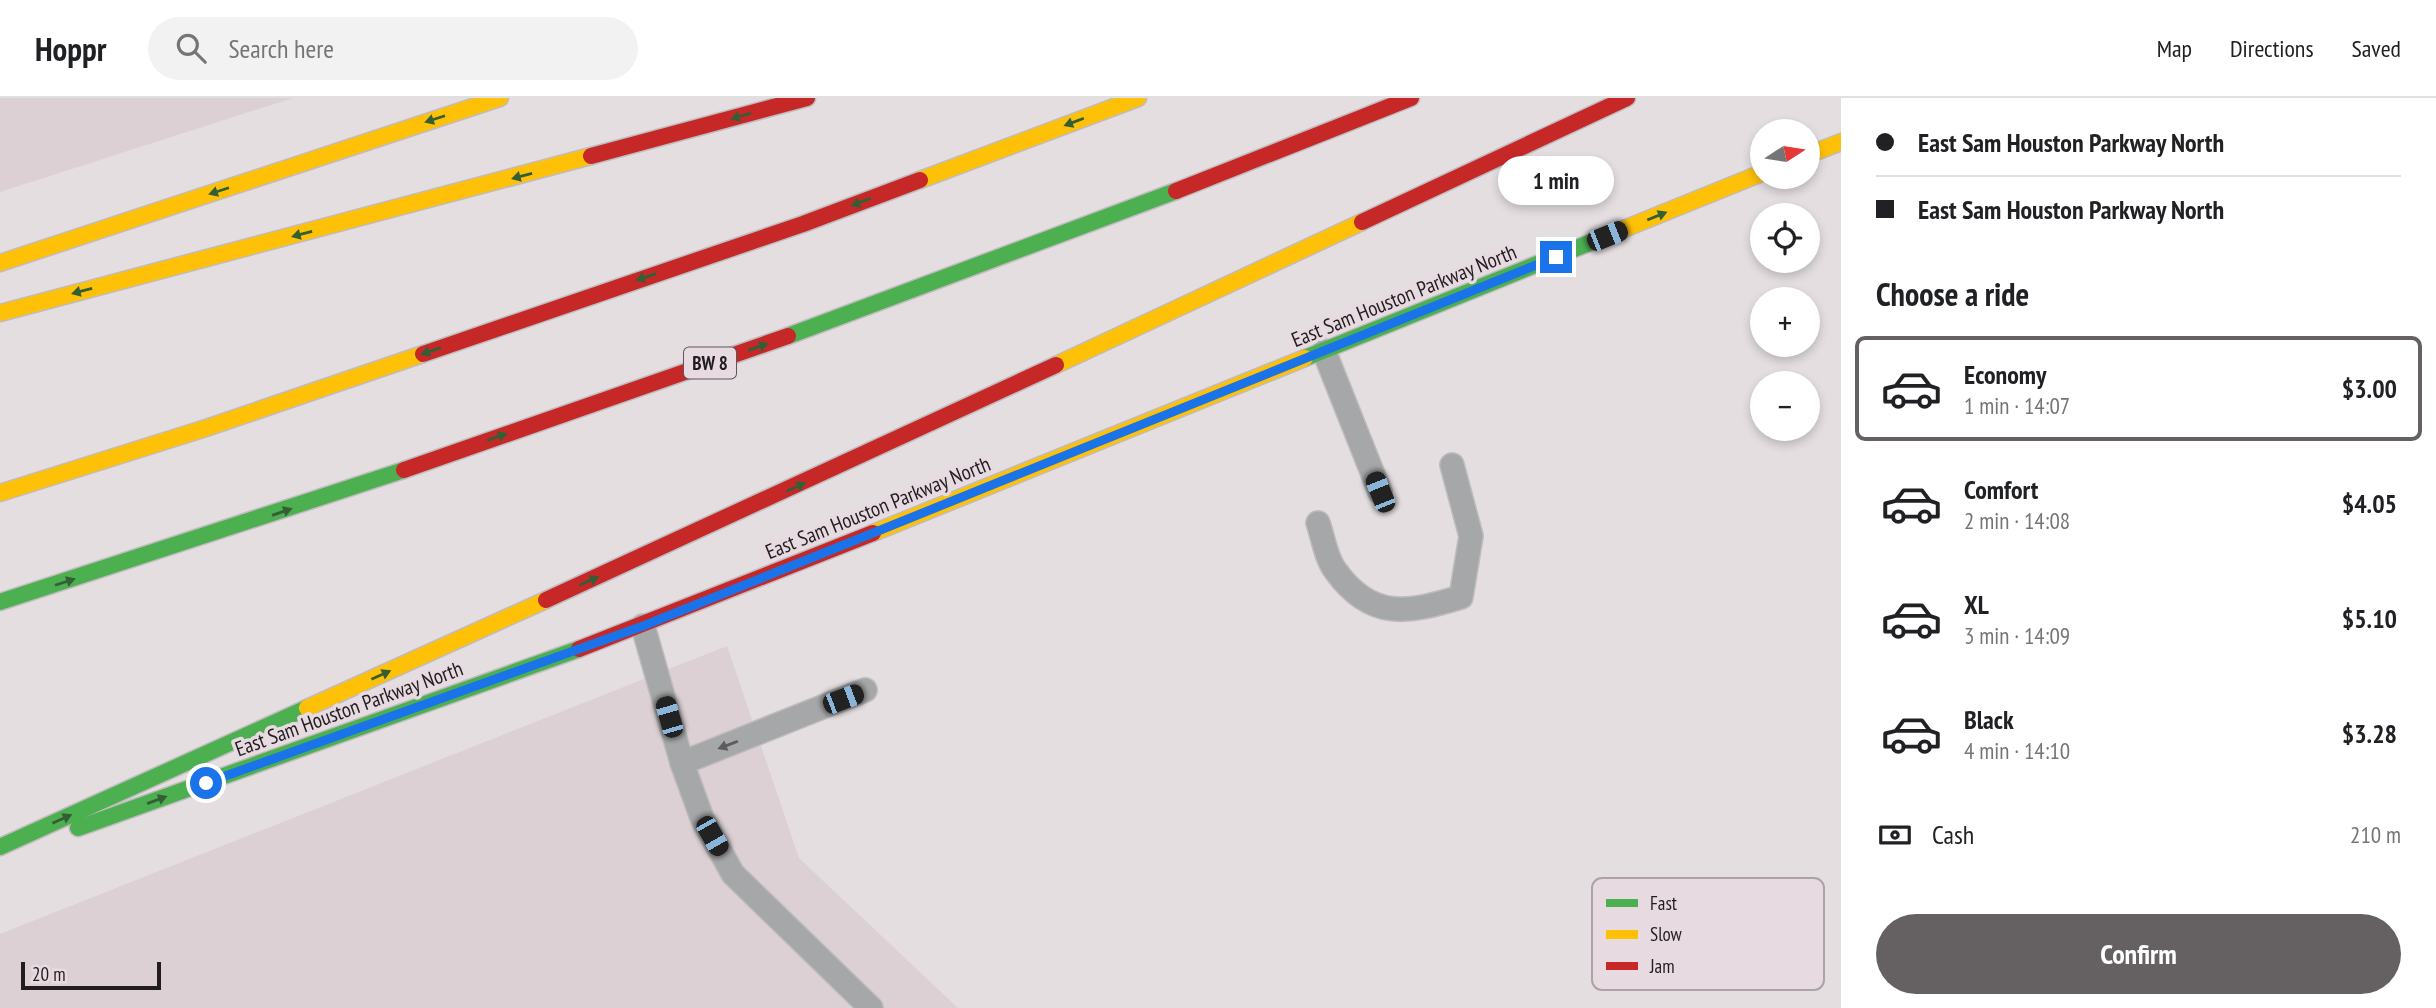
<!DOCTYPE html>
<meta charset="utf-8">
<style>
:root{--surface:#fff;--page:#f2f2f2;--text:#202124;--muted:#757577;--line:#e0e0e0;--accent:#656163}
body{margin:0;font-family:"PT Sans Narrow",sans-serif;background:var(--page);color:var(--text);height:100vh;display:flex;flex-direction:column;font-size:26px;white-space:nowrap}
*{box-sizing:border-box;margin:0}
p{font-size:23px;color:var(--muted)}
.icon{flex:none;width:38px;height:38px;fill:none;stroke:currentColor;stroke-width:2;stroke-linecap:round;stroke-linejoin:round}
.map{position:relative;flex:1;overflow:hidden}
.drawer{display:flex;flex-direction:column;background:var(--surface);width:595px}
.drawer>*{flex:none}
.guide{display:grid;align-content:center;height:154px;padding:0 35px;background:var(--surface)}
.needle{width:46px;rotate:78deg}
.tools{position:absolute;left:1750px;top:21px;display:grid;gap:14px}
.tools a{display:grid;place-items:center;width:70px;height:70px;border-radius:50%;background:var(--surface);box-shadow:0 4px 10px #0003;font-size:35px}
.scale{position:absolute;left:21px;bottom:18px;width:140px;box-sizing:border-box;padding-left:7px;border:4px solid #211d1f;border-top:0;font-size:19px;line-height:24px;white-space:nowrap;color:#211d1f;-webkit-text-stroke:5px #e7dbe1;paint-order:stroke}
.end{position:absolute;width:32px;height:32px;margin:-16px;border:9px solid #1a73e8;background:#fff;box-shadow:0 0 0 4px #fff}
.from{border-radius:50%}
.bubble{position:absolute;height:49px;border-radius:24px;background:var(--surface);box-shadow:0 4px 10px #0003;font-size:23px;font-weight:600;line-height:49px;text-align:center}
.car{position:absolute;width:21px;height:42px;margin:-21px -10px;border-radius:9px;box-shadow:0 0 5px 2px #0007;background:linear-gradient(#222 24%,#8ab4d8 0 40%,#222 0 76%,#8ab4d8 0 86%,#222 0)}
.guide b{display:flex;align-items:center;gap:24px;height:66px;font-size:26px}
.guide b+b{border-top:2px solid var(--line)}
.guide i{width:18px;height:18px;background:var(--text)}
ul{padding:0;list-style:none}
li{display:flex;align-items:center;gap:21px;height:105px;margin:0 14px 10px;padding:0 21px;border:4px solid transparent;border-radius:10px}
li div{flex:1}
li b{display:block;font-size:26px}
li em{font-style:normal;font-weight:600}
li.on{border-color:var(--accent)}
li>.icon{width:63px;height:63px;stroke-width:1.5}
h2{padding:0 35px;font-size:32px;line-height:84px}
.pay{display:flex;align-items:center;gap:18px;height:77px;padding:0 35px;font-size:26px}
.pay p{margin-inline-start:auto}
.cta{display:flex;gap:14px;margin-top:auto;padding:14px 35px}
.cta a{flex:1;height:80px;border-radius:42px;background:var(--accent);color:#fff;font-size:28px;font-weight:600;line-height:80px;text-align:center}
header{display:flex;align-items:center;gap:42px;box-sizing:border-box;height:98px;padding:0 35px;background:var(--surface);border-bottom:2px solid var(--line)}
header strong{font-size:33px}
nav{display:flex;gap:38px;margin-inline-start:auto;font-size:24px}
.search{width:490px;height:63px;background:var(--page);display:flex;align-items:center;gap:18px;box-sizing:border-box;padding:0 24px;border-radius:38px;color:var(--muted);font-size:26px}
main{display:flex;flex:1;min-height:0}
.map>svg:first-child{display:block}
.built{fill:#dcd0d5}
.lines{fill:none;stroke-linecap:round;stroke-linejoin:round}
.lane-casing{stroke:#c0bcbe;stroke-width:26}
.fast-casing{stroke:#c0bcbe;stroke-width:19}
.slow-casing{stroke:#c0bcbe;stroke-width:19}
.jam-casing{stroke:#c0bcbe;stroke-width:19}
.lane{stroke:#a6a7a8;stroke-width:23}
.fast{stroke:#4caf50;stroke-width:16}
.slow{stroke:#ffc107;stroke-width:16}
.jam{stroke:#c62828;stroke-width:16}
.oneway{fill:#345f35}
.oneway2{fill:#5d5b5d}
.route{stroke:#1a73e8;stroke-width:9}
.labels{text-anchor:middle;stroke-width:7;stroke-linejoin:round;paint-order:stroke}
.shield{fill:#e7dbe1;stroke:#5c5659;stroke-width:2}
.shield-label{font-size:19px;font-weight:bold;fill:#211d1f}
.street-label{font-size:21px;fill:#211d1f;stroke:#e7dbe1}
.key{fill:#e7dbe1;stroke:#aca2a7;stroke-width:2}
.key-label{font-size:19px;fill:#211d1f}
</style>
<header>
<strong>Hoppr</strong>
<div class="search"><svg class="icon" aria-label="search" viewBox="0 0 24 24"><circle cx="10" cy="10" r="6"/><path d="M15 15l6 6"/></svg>Search here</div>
<nav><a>Map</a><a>Directions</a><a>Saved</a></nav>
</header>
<main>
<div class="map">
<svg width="1841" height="910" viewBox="0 0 1841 910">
<rect width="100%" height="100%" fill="#e4dee1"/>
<g class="built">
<path d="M0,0H293L0,94Z"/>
<path d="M727,548L799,760L958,910H0V836Z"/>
</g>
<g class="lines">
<defs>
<g id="lane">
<path d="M1324,253L1380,394"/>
<path d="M1318,425C1323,439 1326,460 1335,472C1371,523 1408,515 1461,499L1471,438L1452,367"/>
<path d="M643,528L682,665L702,720L733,776L871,910"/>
<path d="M682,665L865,592"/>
</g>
<g id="fast">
<path d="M788,238L1176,93"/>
<path d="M1305,260L1599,141"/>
<path d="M0,504L404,372"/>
<path d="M78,730L579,551"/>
<path d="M0,749L307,610"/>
</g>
<g id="slow">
<path d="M1808,57L1841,44"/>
<path d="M920,82L1138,0"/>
<path d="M1599,141L1762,75"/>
<path d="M0,165L500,0"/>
<path d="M0,215L591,58"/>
<path d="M1056,267L1362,124"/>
<path d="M0,395L203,331L423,256"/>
<path d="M873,435L1305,260"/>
<path d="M307,610L546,502"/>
</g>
<g id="jam">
<path d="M591,58L807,0"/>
<path d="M1176,93L1411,0"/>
<path d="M1362,124L1627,0"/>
<path d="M423,256L803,126L920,82"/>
<path d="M404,372L788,238"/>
<path d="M546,502L1056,267"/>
<path d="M579,551L873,435"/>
</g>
</defs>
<use href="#lane" class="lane-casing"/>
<use href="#fast" class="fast-casing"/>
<use href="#slow" class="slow-casing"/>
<use href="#jam" class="jam-casing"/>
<use href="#lane" class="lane"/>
<use href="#fast" class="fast"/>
<use href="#slow" class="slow"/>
<use href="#jam" class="jam"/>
</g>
<defs><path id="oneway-solid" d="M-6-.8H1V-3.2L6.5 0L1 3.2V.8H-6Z" transform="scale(1.75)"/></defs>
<g class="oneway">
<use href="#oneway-solid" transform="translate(741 18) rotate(164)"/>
<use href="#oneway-solid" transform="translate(435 21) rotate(162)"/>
<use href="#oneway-solid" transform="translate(1074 24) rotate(159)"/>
<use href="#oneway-solid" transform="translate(522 78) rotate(165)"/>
<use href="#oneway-solid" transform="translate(219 93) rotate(162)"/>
<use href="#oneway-solid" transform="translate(861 104) rotate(159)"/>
<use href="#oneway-solid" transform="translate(1657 118) rotate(-22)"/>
<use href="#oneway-solid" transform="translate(302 136) rotate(165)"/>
<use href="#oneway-solid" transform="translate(646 179) rotate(161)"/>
<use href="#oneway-solid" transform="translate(82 193) rotate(165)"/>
<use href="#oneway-solid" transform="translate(758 249) rotate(-19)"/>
<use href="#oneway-solid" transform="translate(431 253) rotate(161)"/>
<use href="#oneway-solid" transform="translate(497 339) rotate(-19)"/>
<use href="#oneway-solid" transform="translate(796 389) rotate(-25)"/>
<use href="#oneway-solid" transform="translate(282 414) rotate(-19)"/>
<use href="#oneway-solid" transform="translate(589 483) rotate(-24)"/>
<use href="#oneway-solid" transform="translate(65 484) rotate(-18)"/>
<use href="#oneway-solid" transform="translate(381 577) rotate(-24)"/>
<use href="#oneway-solid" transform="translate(157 702) rotate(-20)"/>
<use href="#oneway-solid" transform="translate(62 721) rotate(-24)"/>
</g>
<use class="oneway2" href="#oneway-solid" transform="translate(728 647) rotate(159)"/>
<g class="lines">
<path class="route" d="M206,685L643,528L1556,159"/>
</g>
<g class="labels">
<rect class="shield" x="684" y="249.5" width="52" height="31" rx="5"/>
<g class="shield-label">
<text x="710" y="272">BW 8</text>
</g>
<g class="street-label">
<text transform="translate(1404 198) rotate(-22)" y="7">East Sam Houston Parkway North</text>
<text transform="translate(878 410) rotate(-22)" y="7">East Sam Houston Parkway North</text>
<text transform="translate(349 611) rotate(-20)" y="7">East Sam Houston Parkway North</text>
</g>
</g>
<rect x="1592" y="780" width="232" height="112" rx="10" class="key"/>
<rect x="1606" y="801" width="32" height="8" fill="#4caf50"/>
<rect x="1606" y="832" width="32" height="9" fill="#ffc107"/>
<rect x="1606" y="864" width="32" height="8" fill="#c62828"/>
<g class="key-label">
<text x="1650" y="812">Fast</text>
<text x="1650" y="843">Slow</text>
<text x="1650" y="875">Jam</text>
</g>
</svg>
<div class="tools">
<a><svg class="needle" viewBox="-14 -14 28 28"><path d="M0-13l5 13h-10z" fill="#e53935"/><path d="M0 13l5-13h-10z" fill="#757577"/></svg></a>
<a><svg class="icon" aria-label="locate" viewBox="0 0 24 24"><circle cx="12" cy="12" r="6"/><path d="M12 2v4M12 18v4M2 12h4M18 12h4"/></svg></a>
<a>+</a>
<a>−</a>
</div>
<div class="scale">20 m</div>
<i class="end from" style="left:206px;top:685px"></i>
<i class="end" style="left:1556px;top:159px"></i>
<div class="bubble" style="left:1498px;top:58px;width:116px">1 min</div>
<i class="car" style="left:1607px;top:138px;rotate:68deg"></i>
<i class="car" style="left:1380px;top:394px;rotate:338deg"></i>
<i class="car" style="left:843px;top:601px;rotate:69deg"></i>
<i class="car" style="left:669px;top:619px;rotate:344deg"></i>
<i class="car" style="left:712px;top:738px;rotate:150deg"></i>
</div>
<section class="drawer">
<div class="guide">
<b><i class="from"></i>East Sam Houston Parkway North</b>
<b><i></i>East Sam Houston Parkway North</b>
</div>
<h2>Choose a ride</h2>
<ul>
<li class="on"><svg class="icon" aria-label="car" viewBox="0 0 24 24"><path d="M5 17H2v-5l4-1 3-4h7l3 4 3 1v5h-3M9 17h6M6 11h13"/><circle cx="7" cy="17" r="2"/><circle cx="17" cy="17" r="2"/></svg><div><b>Economy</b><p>1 min · 14:07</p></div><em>$3.00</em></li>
<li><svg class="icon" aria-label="car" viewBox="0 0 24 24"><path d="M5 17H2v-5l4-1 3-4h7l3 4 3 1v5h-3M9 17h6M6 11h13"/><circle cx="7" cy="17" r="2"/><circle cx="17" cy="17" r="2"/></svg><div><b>Comfort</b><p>2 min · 14:08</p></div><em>$4.05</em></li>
<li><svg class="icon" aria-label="car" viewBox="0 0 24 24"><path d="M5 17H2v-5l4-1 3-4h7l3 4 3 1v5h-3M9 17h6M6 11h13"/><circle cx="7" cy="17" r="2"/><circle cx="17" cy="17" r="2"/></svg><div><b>XL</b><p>3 min · 14:09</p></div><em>$5.10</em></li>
<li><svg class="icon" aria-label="car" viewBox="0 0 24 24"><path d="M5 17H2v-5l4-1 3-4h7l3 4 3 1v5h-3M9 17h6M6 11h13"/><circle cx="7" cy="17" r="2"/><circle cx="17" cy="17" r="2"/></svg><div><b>Black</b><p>4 min · 14:10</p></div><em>$3.28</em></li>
</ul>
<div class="pay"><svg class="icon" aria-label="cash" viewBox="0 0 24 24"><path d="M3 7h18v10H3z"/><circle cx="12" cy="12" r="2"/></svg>Cash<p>210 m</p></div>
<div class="cta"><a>Confirm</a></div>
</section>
</main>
